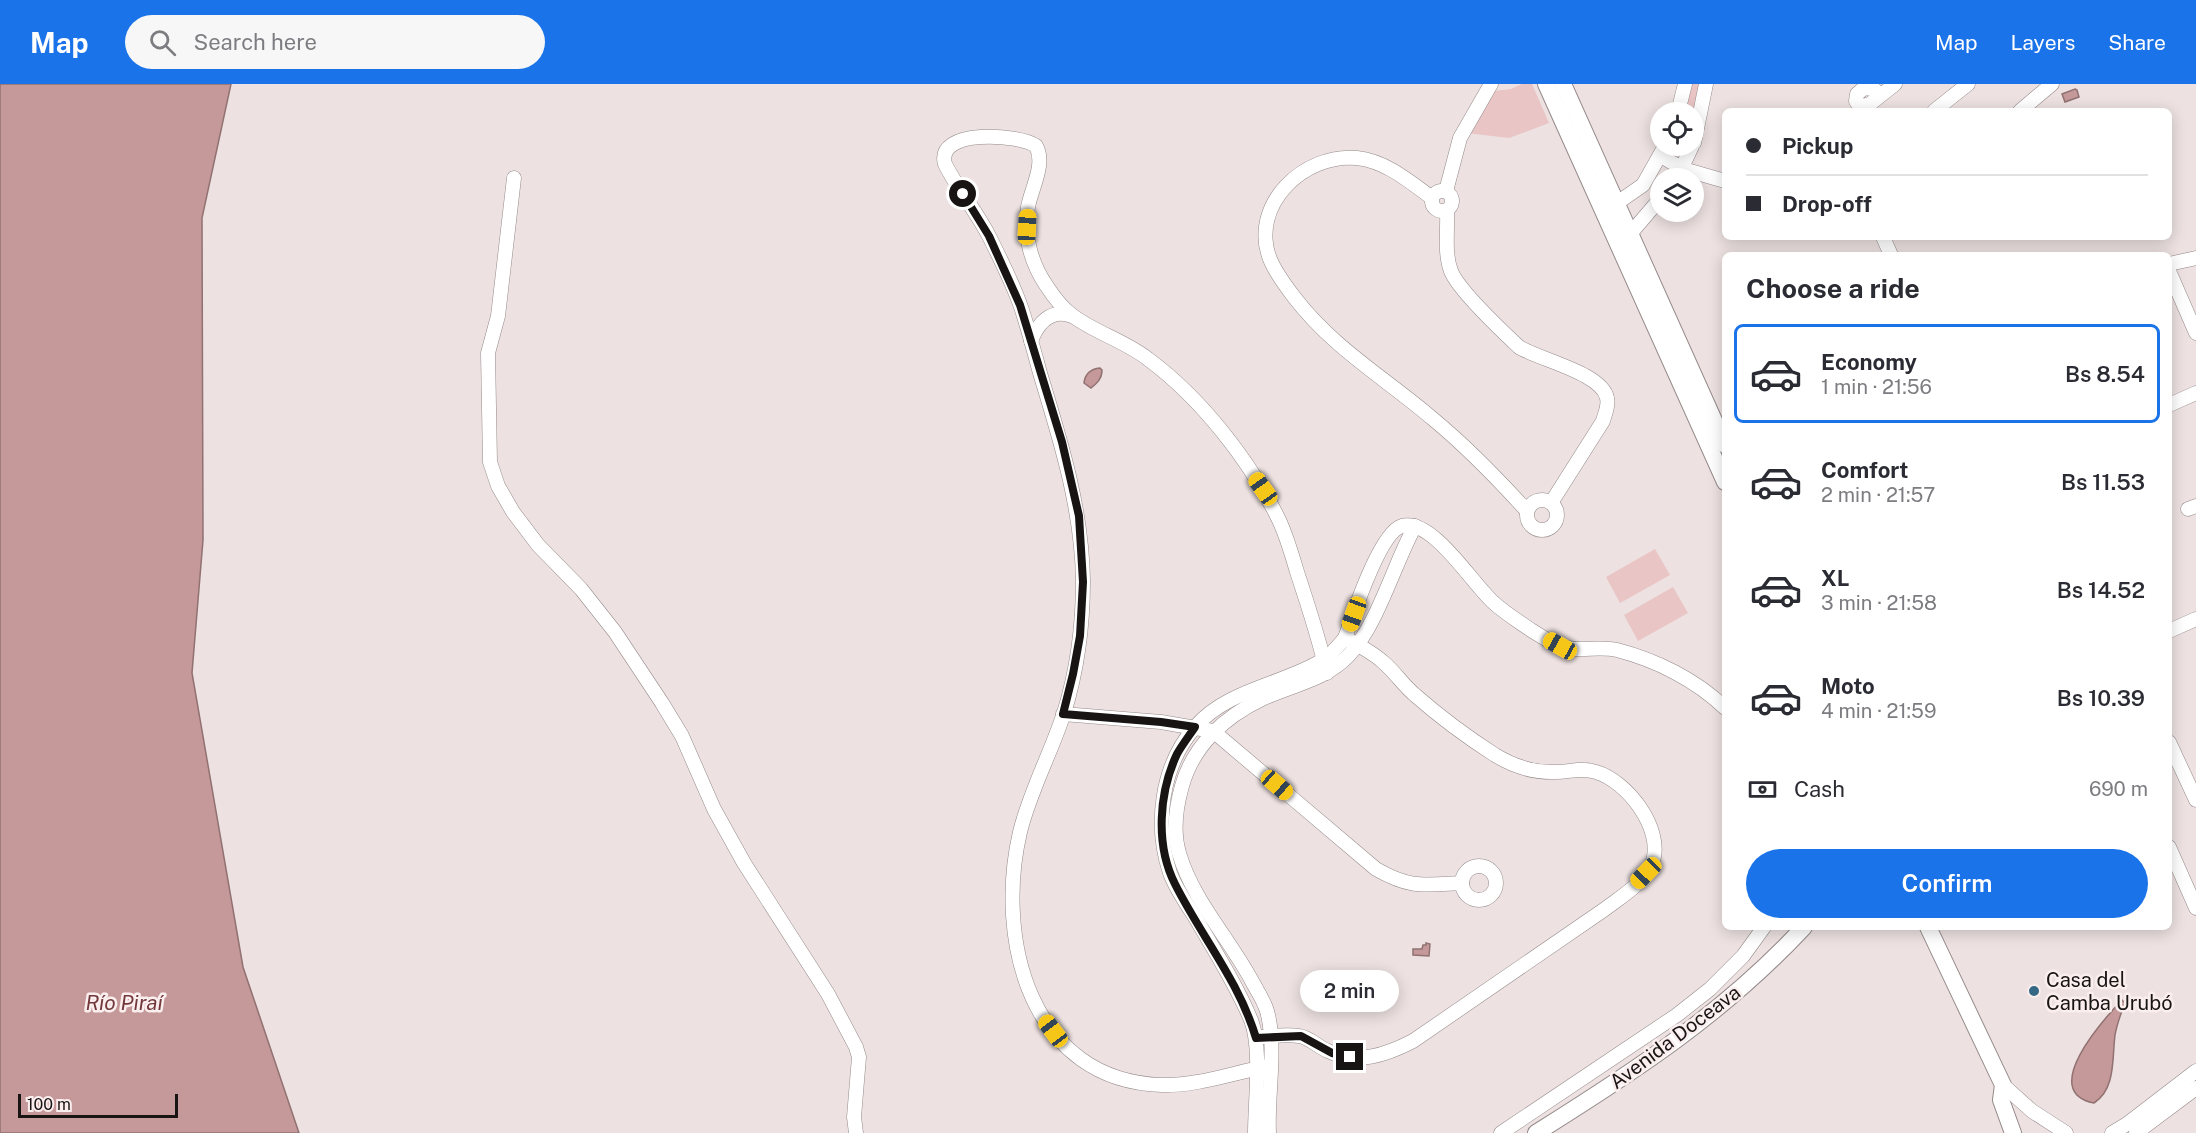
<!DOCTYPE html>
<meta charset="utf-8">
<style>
:root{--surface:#fff;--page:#f7f7f7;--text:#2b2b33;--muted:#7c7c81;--line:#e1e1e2;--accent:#1a73e8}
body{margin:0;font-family:"Public Sans",sans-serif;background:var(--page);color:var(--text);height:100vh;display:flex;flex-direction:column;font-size:22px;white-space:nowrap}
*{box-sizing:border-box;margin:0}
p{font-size:20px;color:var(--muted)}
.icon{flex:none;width:33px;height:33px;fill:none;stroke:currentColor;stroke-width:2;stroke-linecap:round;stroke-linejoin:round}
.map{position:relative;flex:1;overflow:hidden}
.details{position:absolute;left:1722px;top:168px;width:450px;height:678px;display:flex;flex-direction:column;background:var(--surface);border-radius:9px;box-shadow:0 3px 15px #0003}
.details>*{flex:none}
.top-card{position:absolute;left:1722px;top:24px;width:450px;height:132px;border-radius:9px;box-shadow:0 3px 15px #0003;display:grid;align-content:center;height:132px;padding:0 24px;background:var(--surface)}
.controls{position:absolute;left:1650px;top:18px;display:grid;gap:12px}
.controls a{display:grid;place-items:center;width:54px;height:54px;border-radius:50%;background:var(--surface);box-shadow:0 3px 15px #0003;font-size:30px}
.scale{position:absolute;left:18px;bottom:15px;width:160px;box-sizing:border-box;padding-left:6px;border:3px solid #181414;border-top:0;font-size:16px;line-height:21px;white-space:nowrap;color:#181414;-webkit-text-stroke:4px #faeeee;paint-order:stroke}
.end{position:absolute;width:27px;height:27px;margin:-14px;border:8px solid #181414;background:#fff;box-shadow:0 0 0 3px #fff}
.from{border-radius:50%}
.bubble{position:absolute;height:42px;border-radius:21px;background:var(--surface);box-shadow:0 3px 15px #0003;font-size:20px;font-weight:600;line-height:42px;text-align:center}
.car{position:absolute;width:18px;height:36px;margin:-18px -9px;border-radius:8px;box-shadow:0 0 4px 2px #0007;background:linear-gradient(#f5c518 24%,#345 0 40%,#f5c518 0 76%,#345 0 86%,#f5c518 0)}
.top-card b{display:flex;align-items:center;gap:21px;height:57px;font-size:22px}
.top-card b+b{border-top:2px solid var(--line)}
.top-card i{width:15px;height:15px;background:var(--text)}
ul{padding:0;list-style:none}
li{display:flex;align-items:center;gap:18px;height:99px;margin:0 12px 9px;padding:0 12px;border:3px solid transparent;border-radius:9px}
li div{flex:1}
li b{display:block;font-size:22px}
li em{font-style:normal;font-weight:600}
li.selected{border-color:var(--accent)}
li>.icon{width:54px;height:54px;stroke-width:1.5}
h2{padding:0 24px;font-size:27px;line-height:72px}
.pay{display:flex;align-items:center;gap:15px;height:66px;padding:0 24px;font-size:22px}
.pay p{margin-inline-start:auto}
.action{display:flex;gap:12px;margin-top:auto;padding:12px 24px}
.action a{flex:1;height:69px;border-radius:36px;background:var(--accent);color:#fff;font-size:24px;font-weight:600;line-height:69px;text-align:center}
header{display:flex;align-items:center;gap:36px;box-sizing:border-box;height:84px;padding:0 30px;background:var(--accent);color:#fff}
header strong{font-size:28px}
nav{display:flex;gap:33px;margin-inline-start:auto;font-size:21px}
.search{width:420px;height:54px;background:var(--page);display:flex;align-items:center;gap:15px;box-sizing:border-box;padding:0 21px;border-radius:33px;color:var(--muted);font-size:22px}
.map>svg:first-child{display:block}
.green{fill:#eac5c5}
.water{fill:#c59999;stroke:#917171;stroke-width:1.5}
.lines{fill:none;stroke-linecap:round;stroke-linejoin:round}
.minor-casing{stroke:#958a8a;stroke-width:15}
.major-casing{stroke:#958a8a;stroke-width:18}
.minor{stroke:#fff;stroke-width:14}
.major{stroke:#fff;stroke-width:16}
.route{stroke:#181414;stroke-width:8}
.poi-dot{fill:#356885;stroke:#faeeee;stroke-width:2}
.labels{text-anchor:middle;stroke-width:5;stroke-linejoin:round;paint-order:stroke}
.poi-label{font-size:20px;fill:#181414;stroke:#faeeee;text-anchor:start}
.street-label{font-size:20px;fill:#181414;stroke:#faeeee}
.water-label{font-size:21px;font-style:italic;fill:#72383b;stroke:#faeeee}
</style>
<header>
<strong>Map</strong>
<div class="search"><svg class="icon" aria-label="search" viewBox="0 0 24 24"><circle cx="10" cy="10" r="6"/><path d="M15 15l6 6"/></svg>Search here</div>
<nav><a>Map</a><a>Layers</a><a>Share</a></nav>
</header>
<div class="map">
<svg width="2196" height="1049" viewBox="0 0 2196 1049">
<rect width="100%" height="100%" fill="#ede1e1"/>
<g class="green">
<path d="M1522,0H1532L1549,39L1509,54L1466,49L1494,7L1511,5Z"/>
<path d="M1692,0H1700L1694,28H1685Z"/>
<path d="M1655,465L1670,491L1620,519L1606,493Z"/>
<path d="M1673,503L1688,529L1638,557L1624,531Z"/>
</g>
<g class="water">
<path d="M0,0H231L202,134L203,456L192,589L243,883L299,1049H0Z"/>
<path d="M2075,5L2077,6L2079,13L2065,18L2062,10Z"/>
<path d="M1100,284L1102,286C1102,295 1097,299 1091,304L1084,299C1085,290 1091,285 1100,284Z"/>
<path d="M1426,859L1430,860L1429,872L1413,871V865H1422L1423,861H1426Z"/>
<path d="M2122,916L2125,919C2121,929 2117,940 2115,951C2112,974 2116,1005 2094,1019C2038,1008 2103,936 2122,916Z"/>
</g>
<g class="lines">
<defs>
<g id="minor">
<path d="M1880,11L1874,5L1864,4L1857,10L1856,17L1860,23L1870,20L1895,0"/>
<path d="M1934,27L1968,0"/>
<path d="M2020,27L2052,0"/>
<path d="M1678,28L1685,0"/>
<path d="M1694,59L1706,0"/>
<path d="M1661,72L1683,85L1725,97"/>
<path d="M514,94L498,232L488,269L490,378L498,402L513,428L538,461L581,505L615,548L662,619L682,652L714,725L744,779L828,910L856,963L859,973L854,1033L856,1049"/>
<path d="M1677,94L1692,62"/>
<circle cx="1442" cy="117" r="10"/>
<path d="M1446,107L1460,54L1491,0"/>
<path d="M1432,114C1410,98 1386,77 1357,74C1304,69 1249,121 1270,175C1275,188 1285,201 1294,213C1333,264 1385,294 1433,335C1467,363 1497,394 1527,427"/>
<path d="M1617,119L1643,101L1665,62"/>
<path d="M1447,127C1448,145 1444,169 1451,187C1458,206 1503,248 1519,263C1540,276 1602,289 1607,314C1609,322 1605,329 1603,337L1551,419"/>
<path d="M1630,150L1660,115"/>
<path d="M1883,153L1891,171"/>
<path d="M2169,180L2196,174"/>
<path d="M2169,187L2196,249"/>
<path d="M1031,257C1038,239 1051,224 1072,232"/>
<path d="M2169,321L2196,309"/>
<circle cx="1542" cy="431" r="15"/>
<path d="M2188,425L2196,422"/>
<path d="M2169,547L2196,535"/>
<path d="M1063,630L1161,638L1213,647L1376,785C1411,805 1424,801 1462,799"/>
<path d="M2169,658L2196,716"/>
<path d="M2169,763L2196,824"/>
<circle cx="1479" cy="799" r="17"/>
<path d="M1256,954C1270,952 1285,950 1299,952C1309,953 1318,963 1328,967C1357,981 1386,971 1413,957L1605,825C1622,812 1646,798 1653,777C1663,744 1627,697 1596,688C1582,683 1570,688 1556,688C1534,689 1513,682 1495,671C1467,653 1440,633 1415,611C1403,601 1395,588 1383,578C1372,568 1358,561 1345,554"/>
<path d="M1270,982C1234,988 1199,1002 1162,1001C1030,997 995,855 1020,748C1030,707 1051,669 1064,629C1077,587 1083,541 1083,497C1082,425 1061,358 1040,289C1034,267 1028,244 1021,223C1013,200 1001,176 990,154C977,128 958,106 945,80C935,44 1019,50 1036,62C1046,80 1031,105 1028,123C1023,150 1031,179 1046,201C1053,212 1062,224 1073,232C1096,249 1125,257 1148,275C1201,314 1251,378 1279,436C1287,453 1292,471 1297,488C1308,521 1319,555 1327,589"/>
<path d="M2003,1001L2032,1027L2066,1049"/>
<path d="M1255,1049C1255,1018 1262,964 1251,936C1236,900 1214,866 1195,833C1186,819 1176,805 1170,789C1154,741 1161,682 1195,643C1228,605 1282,601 1323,576C1331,571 1339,561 1345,554C1353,531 1380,448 1402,442C1432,433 1473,501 1494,519C1505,529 1518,537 1531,546C1541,552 1555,562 1567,564C1583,567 1601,562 1617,566C1656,576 1696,596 1725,624"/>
<path d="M1269,1049C1267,1011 1277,963 1267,927C1264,917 1258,908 1253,899C1230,855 1193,817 1179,769C1173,748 1176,723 1182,702C1193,662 1224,633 1262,615C1292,601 1326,596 1349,571C1378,540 1394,480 1415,442"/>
<path d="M1501,1049L1677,931L1710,905L1743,872L1764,843"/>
<path d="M2112,1049L2127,1040L2196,987"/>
<path d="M2136,1049L2196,1004"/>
</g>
<g id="major">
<path d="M1546,0L1725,398"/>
<path d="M1563,0L1725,361"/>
<path d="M1928,843L2003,1001L2001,1016L2013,1049"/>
<path d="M1536,1049C1635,987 1724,929 1804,843"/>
</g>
</defs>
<use href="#minor" class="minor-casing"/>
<use href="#major" class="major-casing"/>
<use href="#minor" class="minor"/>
<use href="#major" class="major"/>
</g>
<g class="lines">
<path class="route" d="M963,110L989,152L1020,221L1062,358L1079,432L1083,498L1080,552L1073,590L1063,630L1161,638L1195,643C1189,652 1182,661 1177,670C1159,708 1155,761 1175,800C1201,852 1239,897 1256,954L1301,952L1332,969L1350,973"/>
</g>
<circle class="poi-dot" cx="2034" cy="907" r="6"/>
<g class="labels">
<g class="poi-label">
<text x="2046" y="903">Casa del<tspan x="2046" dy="23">Camba Urubó</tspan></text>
</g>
<g class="street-label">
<text transform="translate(1675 953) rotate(-37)" y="7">Avenida Doceava</text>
</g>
<g class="water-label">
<text x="124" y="926">Río Piraí</text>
</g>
</g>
</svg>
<div class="controls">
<a><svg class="icon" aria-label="locate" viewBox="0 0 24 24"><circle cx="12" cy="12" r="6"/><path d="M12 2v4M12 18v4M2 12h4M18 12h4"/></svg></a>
<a><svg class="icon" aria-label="layers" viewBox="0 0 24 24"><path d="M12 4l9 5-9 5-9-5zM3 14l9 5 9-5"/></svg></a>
</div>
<div class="scale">100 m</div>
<i class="end from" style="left:963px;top:110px"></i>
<i class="end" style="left:1350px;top:973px"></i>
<div class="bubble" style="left:1300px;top:886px;width:99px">2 min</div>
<i class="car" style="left:1027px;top:143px;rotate:3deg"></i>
<i class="car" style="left:1263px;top:405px;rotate:325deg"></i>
<i class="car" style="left:1354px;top:530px;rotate:200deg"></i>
<i class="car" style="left:1560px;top:562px;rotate:299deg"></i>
<i class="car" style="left:1277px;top:701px;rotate:131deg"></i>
<i class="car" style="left:1646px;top:789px;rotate:224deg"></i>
<i class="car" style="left:1053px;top:947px;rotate:323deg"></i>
<div class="top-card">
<b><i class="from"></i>Pickup</b>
<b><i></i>Drop-off</b>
</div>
<section class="details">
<h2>Choose a ride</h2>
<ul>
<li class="selected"><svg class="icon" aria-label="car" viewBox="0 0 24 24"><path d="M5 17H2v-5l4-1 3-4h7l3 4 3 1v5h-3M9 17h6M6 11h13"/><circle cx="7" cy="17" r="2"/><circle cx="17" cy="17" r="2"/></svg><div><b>Economy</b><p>1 min · 21:56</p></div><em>Bs 8.54</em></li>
<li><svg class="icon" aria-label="car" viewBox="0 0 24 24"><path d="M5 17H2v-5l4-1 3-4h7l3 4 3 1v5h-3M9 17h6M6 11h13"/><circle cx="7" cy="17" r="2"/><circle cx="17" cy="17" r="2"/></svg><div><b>Comfort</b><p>2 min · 21:57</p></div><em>Bs 11.53</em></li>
<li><svg class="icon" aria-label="car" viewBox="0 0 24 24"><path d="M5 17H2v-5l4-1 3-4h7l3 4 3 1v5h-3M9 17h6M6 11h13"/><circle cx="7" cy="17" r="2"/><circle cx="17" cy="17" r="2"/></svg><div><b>XL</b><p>3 min · 21:58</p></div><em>Bs 14.52</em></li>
<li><svg class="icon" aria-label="car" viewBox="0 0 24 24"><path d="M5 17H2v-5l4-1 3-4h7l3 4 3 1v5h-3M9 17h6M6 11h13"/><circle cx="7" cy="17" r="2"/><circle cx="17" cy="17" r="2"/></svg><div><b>Moto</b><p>4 min · 21:59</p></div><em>Bs 10.39</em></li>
</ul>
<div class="pay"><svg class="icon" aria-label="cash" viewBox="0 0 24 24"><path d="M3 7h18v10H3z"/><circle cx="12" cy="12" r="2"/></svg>Cash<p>690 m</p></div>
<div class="action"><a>Confirm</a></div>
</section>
</div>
